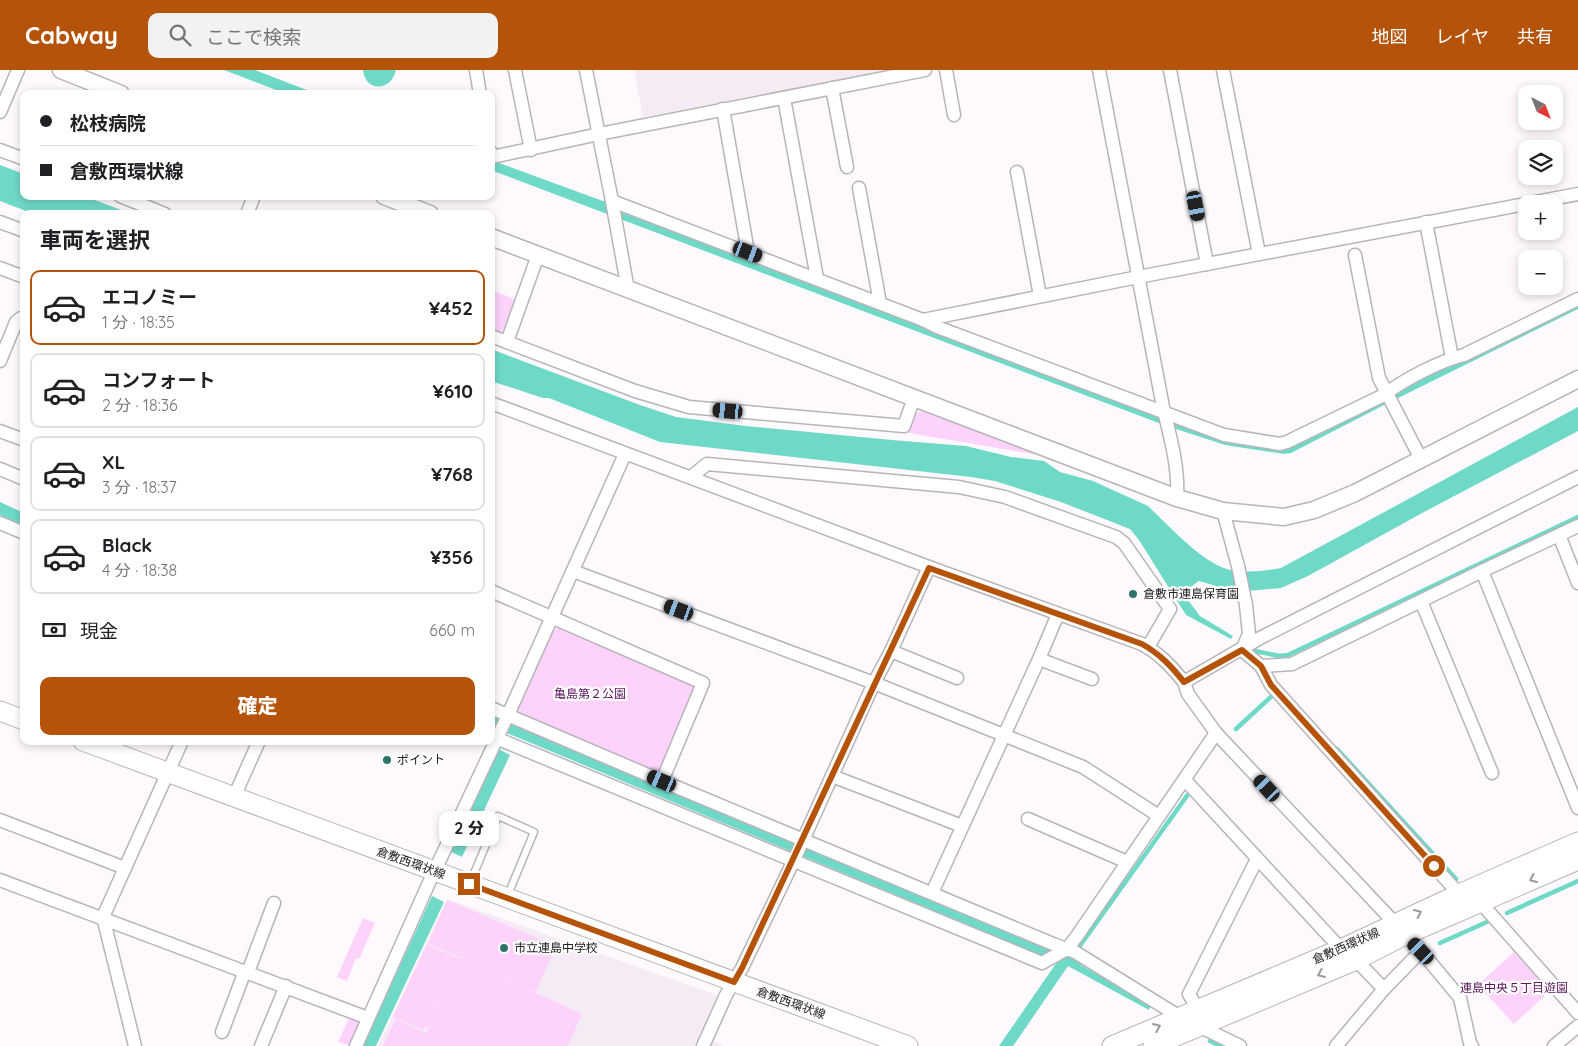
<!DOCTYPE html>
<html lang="ja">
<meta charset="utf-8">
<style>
:root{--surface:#fff;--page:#f2f2f2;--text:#202124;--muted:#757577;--line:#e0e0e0;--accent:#b45309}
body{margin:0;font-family:Quicksand,"Noto Sans JP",sans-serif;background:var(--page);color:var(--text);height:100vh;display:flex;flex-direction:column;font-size:19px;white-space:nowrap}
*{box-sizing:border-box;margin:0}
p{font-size:16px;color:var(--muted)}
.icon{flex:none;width:28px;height:28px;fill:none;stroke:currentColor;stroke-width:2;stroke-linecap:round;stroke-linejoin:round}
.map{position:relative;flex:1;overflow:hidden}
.sheet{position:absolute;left:20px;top:140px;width:475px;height:535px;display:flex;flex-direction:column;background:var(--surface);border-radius:10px;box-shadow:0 2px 8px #0003}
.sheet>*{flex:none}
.top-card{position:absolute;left:20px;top:20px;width:475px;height:110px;border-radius:10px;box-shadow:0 2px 8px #0003;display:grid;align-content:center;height:110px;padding:0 20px;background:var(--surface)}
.needle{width:32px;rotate:138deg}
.tools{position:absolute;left:1518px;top:15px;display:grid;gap:10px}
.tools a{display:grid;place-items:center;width:45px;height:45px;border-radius:10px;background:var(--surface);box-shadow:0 2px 8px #0003;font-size:25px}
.end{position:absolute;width:22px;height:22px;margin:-11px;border:6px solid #b45309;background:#fff;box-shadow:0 0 0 2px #fff}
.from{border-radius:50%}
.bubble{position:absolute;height:35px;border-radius:10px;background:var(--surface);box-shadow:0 2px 8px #0003;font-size:16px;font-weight:800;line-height:35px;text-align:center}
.car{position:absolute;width:15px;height:30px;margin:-15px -8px;border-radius:6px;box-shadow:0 0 4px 1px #0007;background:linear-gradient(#222 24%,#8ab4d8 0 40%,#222 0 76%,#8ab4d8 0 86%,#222 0)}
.top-card b{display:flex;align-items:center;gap:18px;height:48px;font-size:19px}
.top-card b+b{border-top:1px solid var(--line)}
.top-card i{width:12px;height:12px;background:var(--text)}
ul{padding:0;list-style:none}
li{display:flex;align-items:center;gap:15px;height:75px;margin:0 10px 8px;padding:0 10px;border:2px solid var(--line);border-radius:10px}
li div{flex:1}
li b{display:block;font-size:19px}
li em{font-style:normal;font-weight:800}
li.selected{border-color:var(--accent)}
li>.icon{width:45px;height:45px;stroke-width:1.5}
h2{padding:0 20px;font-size:22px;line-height:60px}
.pay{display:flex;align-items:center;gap:12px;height:55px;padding:0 20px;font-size:19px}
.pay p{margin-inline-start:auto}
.action{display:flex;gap:10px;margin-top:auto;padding:10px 20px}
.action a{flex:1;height:58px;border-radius:10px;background:var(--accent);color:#fff;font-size:20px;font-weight:800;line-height:58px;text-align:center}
header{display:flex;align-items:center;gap:30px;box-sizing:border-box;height:70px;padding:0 25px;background:var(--accent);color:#fff}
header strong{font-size:24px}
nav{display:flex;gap:28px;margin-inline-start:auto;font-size:18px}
.search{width:350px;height:45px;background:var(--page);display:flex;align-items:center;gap:12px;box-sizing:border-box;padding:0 18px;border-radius:10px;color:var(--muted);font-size:19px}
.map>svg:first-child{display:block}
.built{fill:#f5ebf4}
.green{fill:#fdd2fb}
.water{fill:#6fd9c8}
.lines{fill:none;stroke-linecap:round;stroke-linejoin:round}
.stream{stroke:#6fd9c8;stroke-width:4.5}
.service-casing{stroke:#b8b5b8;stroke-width:9}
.minor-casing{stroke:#b8b5b8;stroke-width:15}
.tertiary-casing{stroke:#b8b5b8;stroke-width:19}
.secondary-casing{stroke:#b8b5b8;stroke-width:21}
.service{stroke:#fff;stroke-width:6}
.minor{stroke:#fff;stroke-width:12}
.tertiary{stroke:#fff;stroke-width:16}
.secondary{stroke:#fff;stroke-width:19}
.oneway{stroke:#9c9b9c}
.route{stroke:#b45309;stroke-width:6}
.poi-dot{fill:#2e7469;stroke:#fff;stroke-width:2}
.labels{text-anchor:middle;stroke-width:4.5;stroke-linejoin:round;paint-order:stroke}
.poi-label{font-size:12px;fill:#222122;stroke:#fff;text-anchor:start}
.park-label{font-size:12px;fill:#5c185d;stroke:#fff}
.street-label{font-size:12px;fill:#222122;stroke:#fff}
</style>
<header>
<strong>Cabway</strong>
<div class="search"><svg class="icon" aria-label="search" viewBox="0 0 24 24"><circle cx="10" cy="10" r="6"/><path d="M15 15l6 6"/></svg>ここで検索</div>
<nav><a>地図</a><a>レイヤ</a><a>共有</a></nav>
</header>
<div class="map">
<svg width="1578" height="976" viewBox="0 0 1578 976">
<rect width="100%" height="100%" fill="#fdf9fd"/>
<g class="built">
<path d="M634,0H891L643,47Z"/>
<path d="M447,829L719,926L702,966L724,976H378Z"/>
</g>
<g class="green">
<path d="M491,220L517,230L507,257L500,262L491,259Z"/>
<path d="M924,340L1050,387L909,363L916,344Z"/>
<path d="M558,557L695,614L697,619L659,700L654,703L523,646L518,640L552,562Z"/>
<path d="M447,830L556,876L536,922L501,907L582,944L568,976H383L396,949L426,963L445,921L428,957L421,959L393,947L427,874L465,891L461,889L475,857L461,888L428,873Z"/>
<path d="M363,848L375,853L359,889L356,888L347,911L337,907Z"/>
<path d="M1514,882L1550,921L1514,954L1478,915Z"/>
<path d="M350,946L362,952L352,976L338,972Z"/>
</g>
<g class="water">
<path d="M224,0H255L317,24H287Z"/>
<path d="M363,0H396C391,22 365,22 363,0Z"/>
<path d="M491,90L1274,377L1385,327L1578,232V239L1388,333L1291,383L1284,384L1225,375L1164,355L491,100Z"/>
<path d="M0,95L24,104V126H84L132,144H34L0,131Z"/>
<path d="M491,279L640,335L676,347L746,356L892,370L966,376L1011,387L1044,391L1060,402L1093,411L1148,436C1168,455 1204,495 1231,500C1247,503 1265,501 1281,498L1578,337V361L1424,442L1308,506L1281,518L1236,522L1199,511L1185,521V526L1200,546L1233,566L1231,569L1186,545L1139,470L1130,459L1061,432L995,411L971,407L660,372L549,328H543L491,311Z"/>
<path d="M0,432L24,443V455L0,445Z"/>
<path d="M491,643L510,653L1076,887L1081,895L1151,935L1149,940L1068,896L1013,976H999L1057,892L507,663L491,655Z"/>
<path d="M497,678L510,685L462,787L449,781Z"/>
<path d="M432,826L444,832L376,976H363Z"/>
</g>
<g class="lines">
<g class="stream">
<path d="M1255,581L1279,586L1288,585L1578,447"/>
<path d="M1236,659L1273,625"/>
<path d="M1337,679L1456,809"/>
<path d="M1507,843L1578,811"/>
<path d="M1440,873L1487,852"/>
<path d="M1079,877L1189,723"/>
<path d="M1210,971L1221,976"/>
</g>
<defs>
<path id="service" d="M470,813L498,746L534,762L507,827"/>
<g id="minor">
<path d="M476,0L480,24"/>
<path d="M515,0L531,80"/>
<path d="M586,0L612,131L628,220"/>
<path d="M946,0L954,45"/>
<path d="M1099,0L1163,337C1170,366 1179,397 1177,428"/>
<path d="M1170,0L1207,194"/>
<path d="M1223,0L1259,184"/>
<path d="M832,18L847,97"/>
<path d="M784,28L817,208"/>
<path d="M723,39L748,182"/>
<path d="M0,42L18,0"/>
<path d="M0,80L24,89"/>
<path d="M491,82L492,87L599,64L925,0"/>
<path d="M1017,102L1040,226"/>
<path d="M859,118L880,233"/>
<path d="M120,126L165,144"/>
<path d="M612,131L923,250L1138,207L1578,124"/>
<path d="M247,144L254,126"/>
<path d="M0,152L24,161"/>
<path d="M1426,152L1452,288"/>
<path d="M1355,185L1379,308L1421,389"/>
<path d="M0,198L24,207"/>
<path d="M923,250L937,257L1224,365L1280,374L1287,372L1384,325C1403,310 1440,291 1464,285L1578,229"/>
<path d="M491,266L635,321L689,337L904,356L914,328"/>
<path d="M507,272L538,185"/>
<path d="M0,291L16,252L21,248L24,249"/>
<path d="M491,333L929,497L1142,574C1160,584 1171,596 1184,612L1260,568L1578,407"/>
<path d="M0,361L24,370"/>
<path d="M0,399L24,409"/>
<path d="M691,407L707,394L959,417L1005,427L1116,467L1124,473L1170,539L1148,577"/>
<path d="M1223,441L1238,496L1246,535L1249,564L1242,580L1261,596L1271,615L1459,824"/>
<path d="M0,453L24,463"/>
<path d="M1559,465L1578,513"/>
<path d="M573,501L874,613L1083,697L1159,746"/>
<path d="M1482,501L1578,738"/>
<path d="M491,521L703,613L662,711"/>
<path d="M1421,531L1492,703"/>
<path d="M891,581L957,608"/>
<path d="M1039,589L1092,609"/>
<path d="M1261,596L1292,594L1482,501L1578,456"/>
<path d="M491,638L662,711L1053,874L1075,882L1180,947L1240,976"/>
<path d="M1216,663L1421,881L1460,928L1470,973L1472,976"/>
<path d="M491,666L1042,893L1067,879L1077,866L1216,663L1188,624L1184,612"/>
<path d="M832,706L962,756"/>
<path d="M1185,710L1341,879"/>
<path d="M234,727L259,671"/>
<path d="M1028,749L1127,792"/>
<path d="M0,750L125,798"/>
<path d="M0,810L368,948"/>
<path d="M932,823L1039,589L1058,544"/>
<path d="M1481,833L1578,943"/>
<path d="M1356,890L1384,919"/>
<path d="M248,902L274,833"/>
<path d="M1198,940L1189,924L1257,789"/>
<path d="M222,962L245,901"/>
<path d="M135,976L103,847L182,671"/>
<path d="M261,976L286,916"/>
<path d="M356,976L428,815L508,645L625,384"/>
<path d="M703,976L726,925L742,898L794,790L874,613L891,581L929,497"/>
<path d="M1336,976L1384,919L1421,881"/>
<path d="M1554,976L1578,956"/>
</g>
<g id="tertiary">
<path d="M61,0L121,24"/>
<path d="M384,126L430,144"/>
<path d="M491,167L1177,428L1223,441L1284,447L1314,440L1355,423L1578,309"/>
</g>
<g id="secondary">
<path d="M0,641L24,650"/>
<path d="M83,671L908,976"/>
<path d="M1112,976L1341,879L1459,824L1578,772"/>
<path d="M1153,976L1356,890L1405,865L1578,790"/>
</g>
</defs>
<use href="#service" class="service-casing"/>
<use href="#minor" class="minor-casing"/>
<use href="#tertiary" class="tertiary-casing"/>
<use href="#secondary" class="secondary-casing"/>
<use href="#service" class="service"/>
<use href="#minor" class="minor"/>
<use href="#tertiary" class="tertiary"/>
<use href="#secondary" class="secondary"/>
</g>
<defs><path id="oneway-chevron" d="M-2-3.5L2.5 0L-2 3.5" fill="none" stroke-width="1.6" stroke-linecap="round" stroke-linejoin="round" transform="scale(1.25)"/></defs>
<g class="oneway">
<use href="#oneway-chevron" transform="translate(1533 809) rotate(156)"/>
<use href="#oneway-chevron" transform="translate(1418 843) rotate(-25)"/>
<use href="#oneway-chevron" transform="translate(1321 904) rotate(157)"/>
<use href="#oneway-chevron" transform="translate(1157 957) rotate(-23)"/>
</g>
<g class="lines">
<path class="route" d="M469,814L734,912L742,898L929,498L1142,574C1160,584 1171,596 1184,612L1242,580L1261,596L1271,615L1434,796"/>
</g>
<g class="poi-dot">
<circle cx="1133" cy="524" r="5"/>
<circle cx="387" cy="690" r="5"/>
<circle cx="504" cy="878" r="5"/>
</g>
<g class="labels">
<g class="poi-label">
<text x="1143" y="528">倉敷市連島保育園</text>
<text x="397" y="694">ポイント</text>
<text x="514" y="882">市立連島中学校</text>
</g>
<g class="park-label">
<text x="590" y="628">亀島第２公園</text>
<text x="1514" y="922">連島中央５丁目遊園</text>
</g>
<g class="street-label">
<text transform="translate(411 793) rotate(20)" y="4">倉敷西環状線</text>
<text transform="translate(1346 876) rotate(-24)" y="4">倉敷西環状線</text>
<text transform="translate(791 933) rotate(20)" y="4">倉敷西環状線</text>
</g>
</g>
</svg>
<div class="tools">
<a><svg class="needle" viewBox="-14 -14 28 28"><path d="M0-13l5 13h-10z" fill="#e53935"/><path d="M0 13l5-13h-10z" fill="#757577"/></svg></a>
<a><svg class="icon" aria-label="layers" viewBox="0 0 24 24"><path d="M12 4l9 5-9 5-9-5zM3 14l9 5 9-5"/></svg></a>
<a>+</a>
<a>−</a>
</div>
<i class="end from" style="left:1434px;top:796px"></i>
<i class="end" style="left:469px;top:814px"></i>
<div class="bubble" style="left:439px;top:741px;width:60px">2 分</div>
<i class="car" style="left:1196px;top:136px;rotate:169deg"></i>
<i class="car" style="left:748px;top:182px;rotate:111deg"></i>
<i class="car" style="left:728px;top:341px;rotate:275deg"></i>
<i class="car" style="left:679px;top:540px;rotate:290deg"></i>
<i class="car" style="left:662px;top:711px;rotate:293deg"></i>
<i class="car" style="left:1267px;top:718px;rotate:317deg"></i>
<i class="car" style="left:1421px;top:881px;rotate:316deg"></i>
<div class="top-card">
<b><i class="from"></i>松枝病院</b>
<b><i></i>倉敷西環状線</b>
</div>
<section class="sheet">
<h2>車両を選択</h2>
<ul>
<li class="selected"><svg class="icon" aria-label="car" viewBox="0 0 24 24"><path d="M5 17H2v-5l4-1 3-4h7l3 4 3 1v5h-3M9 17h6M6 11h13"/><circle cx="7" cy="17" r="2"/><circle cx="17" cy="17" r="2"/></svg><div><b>エコノミー</b><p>1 分 · 18:35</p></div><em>¥452</em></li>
<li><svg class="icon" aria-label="car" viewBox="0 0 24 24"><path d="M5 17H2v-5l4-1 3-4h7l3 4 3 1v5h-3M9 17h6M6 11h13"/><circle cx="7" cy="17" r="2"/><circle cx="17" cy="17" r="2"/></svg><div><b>コンフォート</b><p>2 分 · 18:36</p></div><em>¥610</em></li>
<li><svg class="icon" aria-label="car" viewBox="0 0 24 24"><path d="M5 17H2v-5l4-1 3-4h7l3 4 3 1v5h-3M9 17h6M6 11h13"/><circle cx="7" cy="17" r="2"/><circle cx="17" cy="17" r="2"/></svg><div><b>XL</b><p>3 分 · 18:37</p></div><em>¥768</em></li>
<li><svg class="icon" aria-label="car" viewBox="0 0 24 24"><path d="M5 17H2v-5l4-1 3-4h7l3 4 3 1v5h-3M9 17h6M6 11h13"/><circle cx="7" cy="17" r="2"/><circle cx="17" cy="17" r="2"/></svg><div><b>Black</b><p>4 分 · 18:38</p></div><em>¥356</em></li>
</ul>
<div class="pay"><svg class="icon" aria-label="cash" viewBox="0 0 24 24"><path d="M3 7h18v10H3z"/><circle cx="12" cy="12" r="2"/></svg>現金<p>660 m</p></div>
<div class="action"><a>確定</a></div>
</section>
</div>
